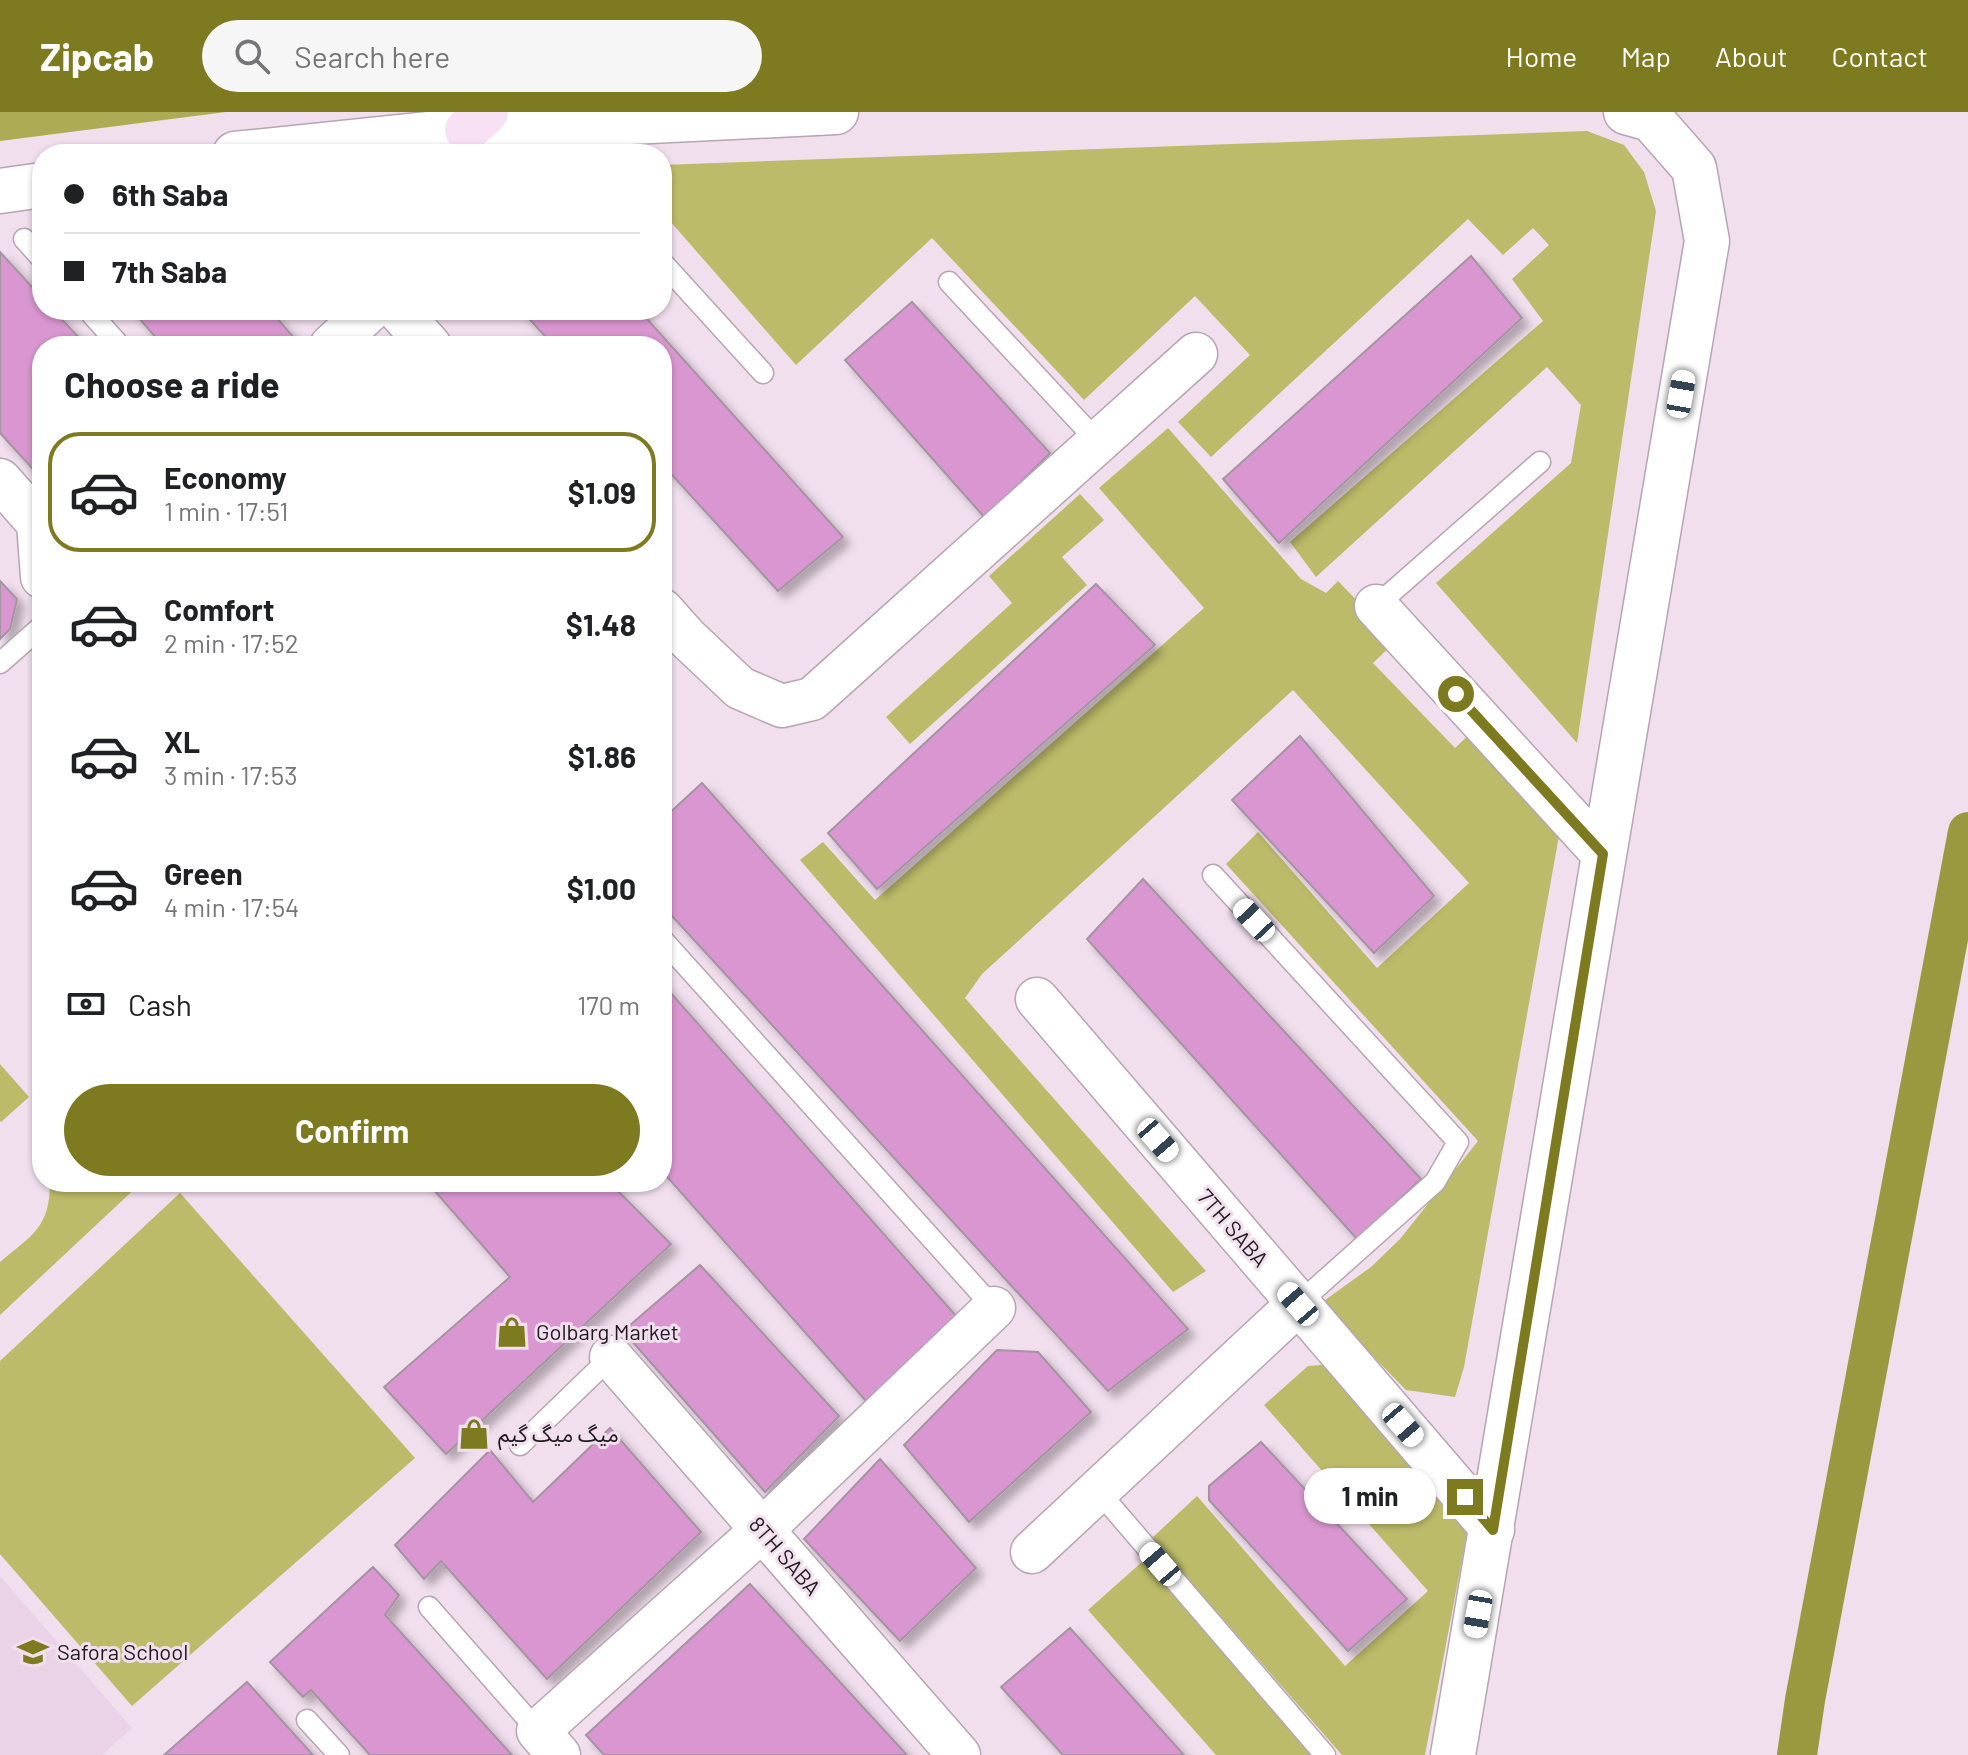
<!DOCTYPE html>
<meta charset="utf-8">
<style>
:root{--surface:#fff;--page:#f6f6f6;--text:#202124;--muted:#757577;--line:#e0e0e0;--accent:#7d7a20}
body{margin:0;font-family:Barlow,"Noto Sans Arabic",sans-serif;background:var(--page);color:var(--text);height:100vh;display:flex;flex-direction:column;font-size:30px;white-space:nowrap}
*{box-sizing:border-box;margin:0}
p{font-size:26px;color:var(--muted)}
.icon{flex:none;width:44px;height:44px;fill:none;stroke:currentColor;stroke-width:2;stroke-linecap:round;stroke-linejoin:round}
.map{position:relative;flex:1;overflow:hidden}
.side{position:absolute;left:32px;top:224px;width:640px;height:856px;display:flex;flex-direction:column;background:var(--surface);border-radius:32px;box-shadow:0 2px 6px #0004}
.side>*{flex:none}
.guide{position:absolute;left:32px;top:32px;width:640px;height:176px;border-radius:32px;box-shadow:0 2px 6px #0004;display:grid;align-content:center;height:176px;padding:0 32px;background:var(--surface)}
.end{position:absolute;width:36px;height:36px;margin:-18px;border:10px solid #7d7a20;background:#fff;box-shadow:0 0 0 4px #fff}
.from{border-radius:50%}
.bubble{position:absolute;height:56px;border-radius:28px;background:var(--surface);box-shadow:0 2px 6px #0004;font-size:26px;font-weight:700;line-height:56px;text-align:center}
.car{position:absolute;width:24px;height:48px;margin:-24px -12px;border-radius:10px;box-shadow:0 0 6px 2px #0007;background:linear-gradient(#fff 24%,#345 0 40%,#fff 0 76%,#345 0 86%,#fff 0)}
.guide b{display:flex;align-items:center;gap:28px;height:76px;font-size:30px}
.guide b+b{border-top:2px solid var(--line)}
.guide i{width:20px;height:20px;background:var(--text)}
ul{padding:0;list-style:none}
li{display:flex;align-items:center;gap:24px;height:120px;margin:0 16px 12px;padding:0 16px;border:4px solid transparent;border-radius:32px}
li div{flex:1}
li b{display:block;font-size:30px}
li em{font-style:normal;font-weight:700}
li.on{border-color:var(--accent)}
li>.icon{width:72px;height:72px;stroke-width:1.5}
h2{padding:0 32px;font-size:36px;line-height:96px}
.pay{display:flex;align-items:center;gap:20px;height:88px;padding:0 32px;font-size:30px}
.pay p{margin-inline-start:auto}
.primary-button{display:flex;gap:16px;margin-top:auto;padding:16px 32px}
.primary-button a{flex:1;height:92px;border-radius:48px;background:var(--accent);color:#fff;font-size:32px;font-weight:700;line-height:92px;text-align:center}
header{display:flex;align-items:center;gap:48px;box-sizing:border-box;height:112px;padding:0 40px;background:var(--accent);color:#fff}
header strong{font-size:38px}
nav{display:flex;gap:44px;margin-inline-start:auto;font-size:28px}
.search{width:560px;height:72px;background:var(--page);display:flex;align-items:center;gap:20px;box-sizing:border-box;padding:0 28px;border-radius:44px;color:var(--muted);font-size:30px}
.map>svg:first-child{display:block}
.built{fill:#ebd3e7}
.green{fill:#bcbb69}
.forest{fill:#adab53}
.lines{fill:none;stroke-linecap:round;stroke-linejoin:round}
.canal{stroke:#9b9940;stroke-width:40}
.building{fill:#da96d0;stroke:#a494a1;stroke-width:2;filter:url(#shadow)}
.service-casing{stroke:#b6a5b3;stroke-width:23}
.minor-casing{stroke:#b6a5b3;stroke-width:45}
.tertiary-casing{stroke:#b6a5b3;stroke-width:47}
.secondary-casing{stroke:#b6a5b3;stroke-width:47}
.service{stroke:#fff;stroke-width:20}
.minor{stroke:#fff;stroke-width:42}
.tertiary{stroke:#fff;stroke-width:44}
.secondary{stroke:#f9e1f5;stroke-width:44}
.route{stroke:#7d7a20;stroke-width:10}
.labels{text-anchor:middle;stroke-width:6;stroke-linejoin:round;paint-order:stroke}
.street-label{font-size:22px;fill:#20191f;stroke:#f1dfed}
.poi-label{font-size:22px;fill:#20191f;stroke:#f1dfed;text-anchor:start}
</style>
<header>
<strong>Zipcab</strong>
<div class="search"><svg class="icon" aria-label="search" viewBox="0 0 24 24"><circle cx="10" cy="10" r="6"/><path d="M15 15l6 6"/></svg>Search here</div>
<nav><a>Home</a><a>Map</a><a>About</a><a>Contact</a></nav>
</header>
<div class="map">
<svg width="1968" height="1643" viewBox="0 0 1968 1643">
<defs>
<filter id="shadow"><feDropShadow dx="7" dy="7" stdDeviation="4" flood-color="#0004"/></filter>
</defs>
<rect width="100%" height="100%" fill="#f1dfed"/>
<path class="built" d="M0,1464L132,1616L102,1643H0Z"/>
<g class="green">
<path d="M1587,19L1624,33L1644,60L1656,99L1577,631L1436,471L1571,351L1581,293L1547,255L1316,465L1290,430L1543,209L1512,167L1549,133L1533,116L1503,143L1468,107L1211,345L1178,310L1250,243L1195,184L1084,288L932,126L796,253L662,100V53Z"/>
<path d="M1168,316L1301,467L1326,481L1338,469L1396,529L1373,551L1455,636L1475,617L1562,707L1464,1255L1455,1285L1406,1278L1321,1191L1371,1155L1400,1127L1478,1029L1226,752L1258,720L1377,856L1469,771L1293,578L982,862L965,886L1206,1159L1173,1180L800,748L823,730L875,788L1204,496L1099,376Z"/>
<path d="M1080,382L1104,408L1062,445L1087,473L910,632L886,605L1012,491L989,464Z"/>
<path d="M0,952L29,985L1,1010L0,1009Z"/>
<path d="M50,1070H142L0,1203V1150C32,1123 50,1116 50,1070Z"/>
<path d="M180,1081L415,1346L132,1594L0,1442V1249Z"/>
<path d="M1335,1252L1469,1411L1425,1643H1342L1152,1426L1197,1384L1345,1554L1428,1479L1264,1293L1308,1254Z"/>
<path d="M1143,1449L1313,1643H1216L1088,1498Z"/>
</g>
<path class="forest" d="M0,0H226L0,29Z"/>
<g class="lines">
<path class="canal" d="M1797,1643L1805,1588L1968,720"/>
</g>
<g class="building">
<path d="M0,140L42,186V198H53L87,234H42V367L0,321Z"/>
<path d="M1471,144L1522,206L1279,431L1223,367Z"/>
<path d="M912,190L1050,341L985,406L845,248Z"/>
<path d="M132,198H270L301,234H163Z"/>
<path d="M521,198H639L843,425L778,479L662,352V234H554Z"/>
<path d="M0,469L17,487L10,517L0,527Z"/>
<path d="M1096,472L1155,533L877,777L828,721Z"/>
<path d="M1300,624L1434,784L1374,841L1232,688Z"/>
<path d="M702,671L1188,1217L1108,1279L662,793V708Z"/>
<path d="M1143,767L1421,1067L1357,1127L1087,827Z"/>
<path d="M662,871L957,1205L866,1289L662,1059Z"/>
<path d="M427,1070H609L671,1132L446,1342L384,1275L510,1165Z"/>
<path d="M700,1153L839,1304L765,1380L623,1219Z"/>
<path d="M997,1238L1038,1240L1091,1300L969,1410L904,1333Z"/>
<path d="M610,1316L701,1420L547,1567L441,1449L424,1467L395,1433L490,1338L533,1390Z"/>
<path d="M1261,1330L1407,1487L1348,1539L1209,1388V1374Z"/>
<path d="M880,1347L976,1456L900,1529L804,1427Z"/>
<path d="M373,1455L399,1483L385,1503L512,1643H370L311,1578L303,1585L270,1550Z"/>
<path d="M750,1472L907,1643H604L586,1623Z"/>
<path d="M1070,1516L1184,1643H1063L1001,1575Z"/>
<path d="M247,1570L313,1643H164Z"/>
</g>
<g class="lines">
<defs>
<g id="service">
<path d="M24,127L42,147"/>
<path d="M662,150L763,261"/>
<path d="M949,170L1098,330"/>
<path d="M88,198L120,234"/>
<path d="M1376,494L1540,350"/>
<path d="M0,551L42,514"/>
<path d="M1213,763L1458,1030L1435,1070L1298,1192"/>
<path d="M662,827L994,1196"/>
<path d="M520,1333L611,1245"/>
<path d="M1099,1380L1325,1643"/>
<path d="M429,1495L538,1619"/>
<path d="M307,1608L339,1643"/>
</g>
<g id="minor">
<path d="M398,198L430,234"/>
<path d="M331,234L370,198"/>
<path d="M0,368L38,411L42,465"/>
<path d="M1376,494L1603,742"/>
<path d="M662,498L685,524L740,576L782,594L812,587L1196,242"/>
<path d="M1037,887L1493,1418"/>
<path d="M611,1245L959,1643"/>
<path d="M1032,1440L1298,1192"/>
<path d="M559,1643L538,1619L762,1418L994,1196"/>
</g>
<g id="tertiary">
<path d="M235,42L467,18L836,0"/>
<path d="M0,79L42,73"/>
<path d="M1453,1643L1707,129L1694,56L1651,7L1626,0"/>
</g>
<path id="secondary" d="M467,18L486,0"/>
</defs>
<use href="#service" class="service-casing"/>
<use href="#minor" class="minor-casing"/>
<use href="#tertiary" class="tertiary-casing"/>
<use href="#secondary" class="secondary-casing"/>
<use href="#service" class="service"/>
<use href="#minor" class="minor"/>
<use href="#tertiary" class="tertiary"/>
<use href="#secondary" class="secondary"/>
</g>
<g class="lines">
<path class="route" d="M1456,582L1603,742L1493,1418L1465,1385"/>
</g>
<defs>
<symbol id="shop-bare" viewBox="-9 -9 18 18"><path d="M-5-2.5h2.3a2.7 3.5 0 0 1 5.4 0H5L5.5 6h-11ZM-1.5-2.5h3a1.5 2.3 0 0 0-3 0Z" fill="#7d7a20" stroke="#f1dfed" stroke-width="2.5" paint-order="stroke"/></symbol>
<symbol id="school-bare" viewBox="-9 -9 18 18"><path d="M0-5L7-2L0 1L-7-2ZM-4 1L0 2.5L4 1V4Q0 6-4 4Z" fill="#7d7a20" stroke="#f1dfed" stroke-width="2.5" paint-order="stroke"/></symbol>
</defs>
<g fill-rule="evenodd">
<use href="#shop-bare" x="490" y="1198" width="44" height="44"/>
<use href="#shop-bare" x="452" y="1300" width="44" height="44"/>
<use href="#school-bare" x="11" y="1518" width="44" height="44"/>
</g>
<g class="labels">
<g class="street-label">
<text transform="translate(1233 1116) rotate(49)" y="8">7TH SABA</text>
<text transform="translate(785 1444) rotate(49)" y="8">8TH SABA</text>
</g>
<g class="poi-label">
<text x="536" y="1228">Golbarg Market</text>
<text x="498" y="1330">میگ میگ گیم</text>
<text x="57" y="1548">Safora School</text>
</g>
</g>
</svg>
<i class="end from" style="left:1456px;top:582px"></i>
<i class="end" style="left:1465px;top:1385px"></i>
<div class="bubble" style="left:1304px;top:1356px;width:132px">1 min</div>
<i class="car" style="left:1681px;top:282px;rotate:10deg"></i>
<i class="car" style="left:1254px;top:808px;rotate:317deg"></i>
<i class="car" style="left:1158px;top:1028px;rotate:139deg"></i>
<i class="car" style="left:1298px;top:1192px;rotate:319deg"></i>
<i class="car" style="left:1403px;top:1313px;rotate:139deg"></i>
<i class="car" style="left:1160px;top:1452px;rotate:319deg"></i>
<i class="car" style="left:1478px;top:1502px;rotate:190deg"></i>
<div class="guide">
<b><i class="from"></i>6th Saba</b>
<b><i></i>7th Saba</b>
</div>
<section class="side">
<h2>Choose a ride</h2>
<ul>
<li class="on"><svg class="icon" aria-label="car" viewBox="0 0 24 24"><path d="M5 17H2v-5l4-1 3-4h7l3 4 3 1v5h-3M9 17h6M6 11h13"/><circle cx="7" cy="17" r="2"/><circle cx="17" cy="17" r="2"/></svg><div><b>Economy</b><p>1 min · 17:51</p></div><em>$1.09</em></li>
<li><svg class="icon" aria-label="car" viewBox="0 0 24 24"><path d="M5 17H2v-5l4-1 3-4h7l3 4 3 1v5h-3M9 17h6M6 11h13"/><circle cx="7" cy="17" r="2"/><circle cx="17" cy="17" r="2"/></svg><div><b>Comfort</b><p>2 min · 17:52</p></div><em>$1.48</em></li>
<li><svg class="icon" aria-label="car" viewBox="0 0 24 24"><path d="M5 17H2v-5l4-1 3-4h7l3 4 3 1v5h-3M9 17h6M6 11h13"/><circle cx="7" cy="17" r="2"/><circle cx="17" cy="17" r="2"/></svg><div><b>XL</b><p>3 min · 17:53</p></div><em>$1.86</em></li>
<li><svg class="icon" aria-label="car" viewBox="0 0 24 24"><path d="M5 17H2v-5l4-1 3-4h7l3 4 3 1v5h-3M9 17h6M6 11h13"/><circle cx="7" cy="17" r="2"/><circle cx="17" cy="17" r="2"/></svg><div><b>Green</b><p>4 min · 17:54</p></div><em>$1.00</em></li>
</ul>
<div class="pay"><svg class="icon" aria-label="cash" viewBox="0 0 24 24"><path d="M3 7h18v10H3z"/><circle cx="12" cy="12" r="2"/></svg>Cash<p>170 m</p></div>
<div class="primary-button"><a>Confirm</a></div>
</section>
</div>
